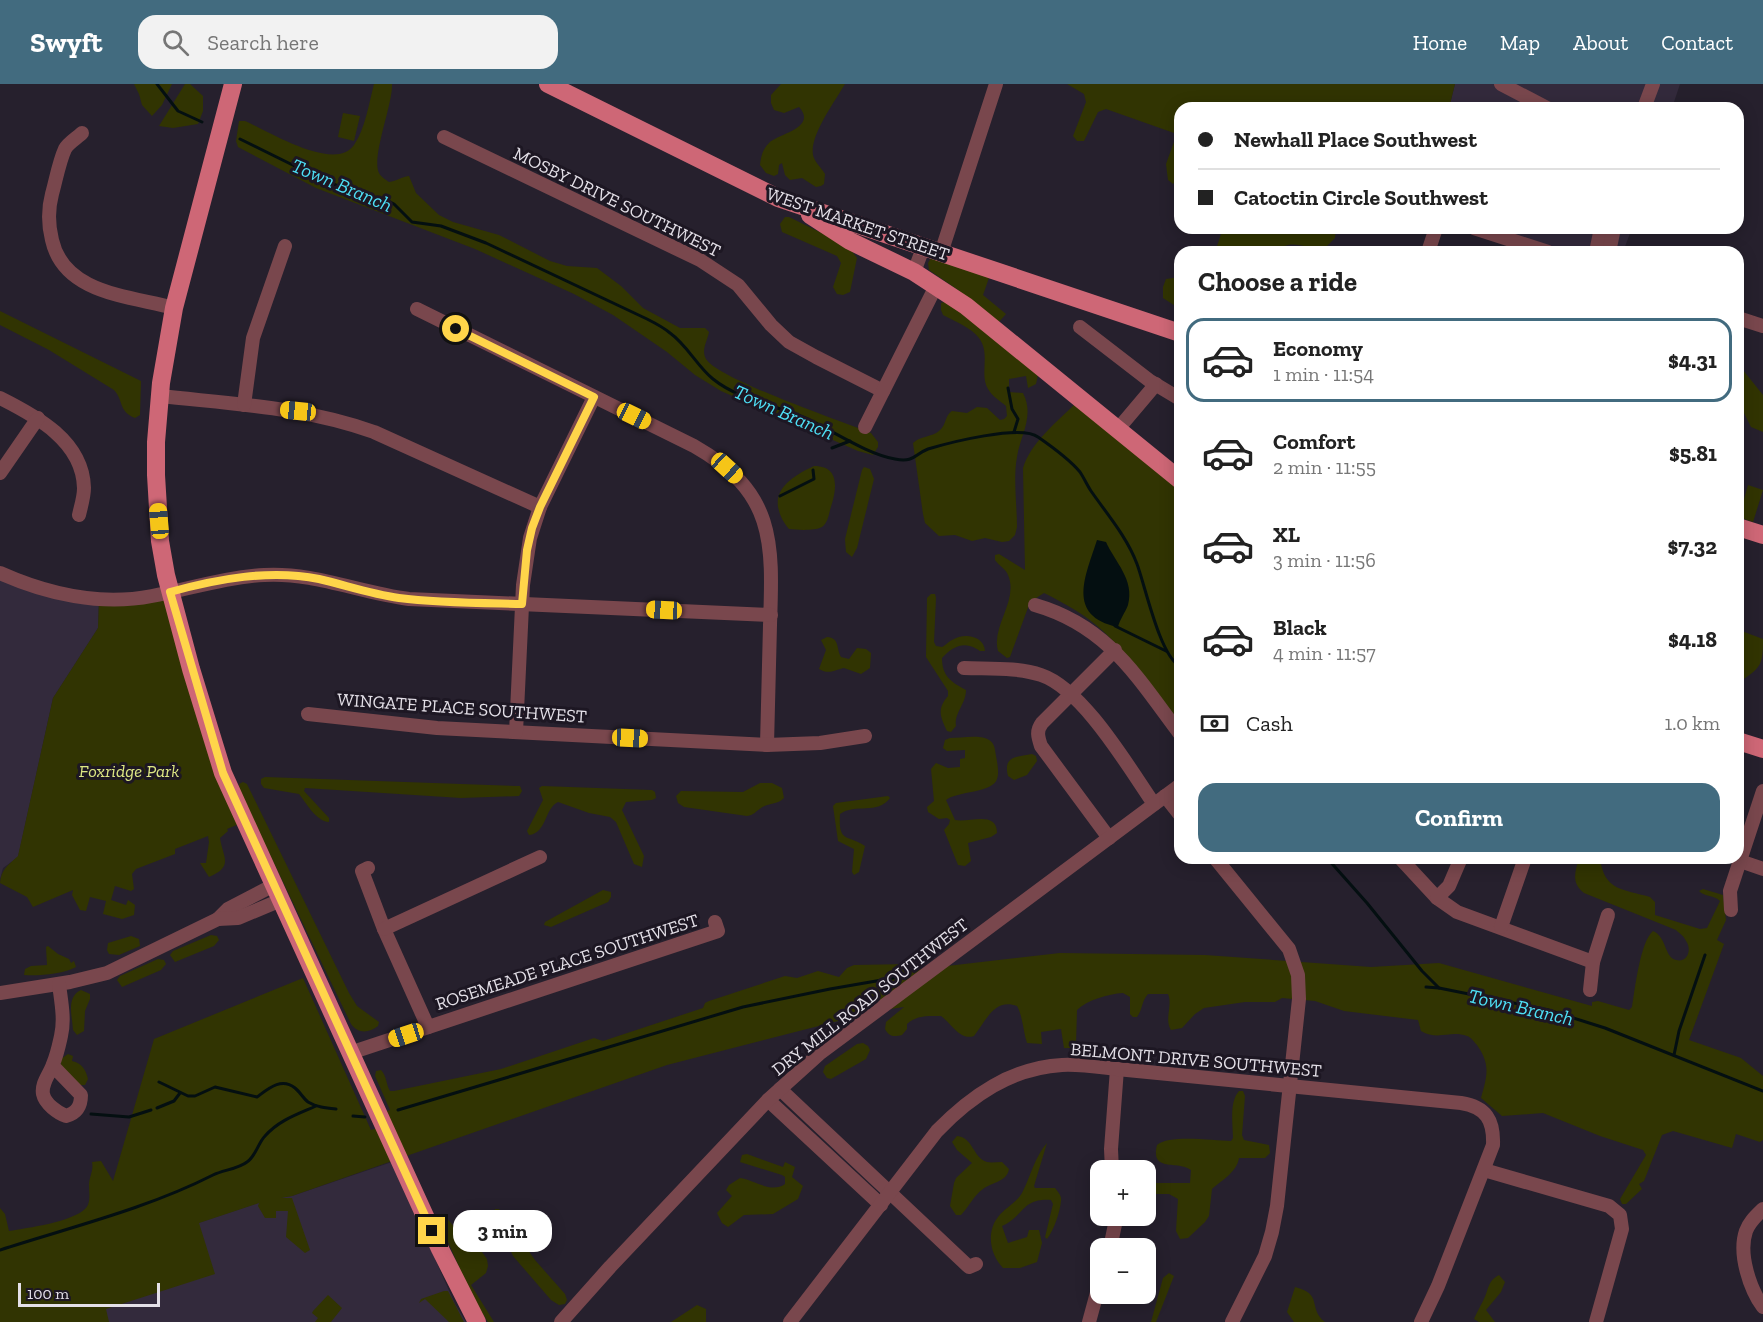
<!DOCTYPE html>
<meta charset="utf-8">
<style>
:root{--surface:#fff;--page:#f2f2f2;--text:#222;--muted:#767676;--line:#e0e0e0;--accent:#426b7f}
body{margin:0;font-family:"Zilla Slab",serif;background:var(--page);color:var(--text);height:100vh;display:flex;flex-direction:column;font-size:22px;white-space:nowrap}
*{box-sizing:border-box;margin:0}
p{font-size:20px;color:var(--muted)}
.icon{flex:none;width:33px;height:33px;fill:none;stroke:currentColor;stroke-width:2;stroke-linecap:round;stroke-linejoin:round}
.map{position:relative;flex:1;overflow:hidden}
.drawer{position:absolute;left:1174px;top:162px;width:570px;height:618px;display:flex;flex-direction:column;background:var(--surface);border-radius:18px;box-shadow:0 3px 15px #0003}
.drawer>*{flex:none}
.guide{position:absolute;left:1174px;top:18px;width:570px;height:132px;border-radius:18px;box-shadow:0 3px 15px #0003;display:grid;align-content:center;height:132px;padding:0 24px;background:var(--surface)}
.buttons{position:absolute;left:1090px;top:1076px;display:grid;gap:12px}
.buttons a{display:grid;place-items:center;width:66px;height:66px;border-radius:12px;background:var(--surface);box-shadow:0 3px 15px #0003;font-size:30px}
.scale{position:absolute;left:18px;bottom:15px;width:142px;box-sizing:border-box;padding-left:6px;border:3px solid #e4e0e8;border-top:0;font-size:16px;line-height:21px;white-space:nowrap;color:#e4e0e8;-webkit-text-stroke:4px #1d1723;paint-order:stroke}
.end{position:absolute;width:27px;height:27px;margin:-14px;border:8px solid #ffd54a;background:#111;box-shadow:0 0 0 3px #111}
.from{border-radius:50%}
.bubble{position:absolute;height:42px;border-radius:18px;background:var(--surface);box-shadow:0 3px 15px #0003;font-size:20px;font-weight:800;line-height:42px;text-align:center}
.car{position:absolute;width:18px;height:36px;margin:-18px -9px;border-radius:8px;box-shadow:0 0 4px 2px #0007;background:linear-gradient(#f5c518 24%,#345 0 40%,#f5c518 0 76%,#345 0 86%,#f5c518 0)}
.guide b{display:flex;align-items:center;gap:21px;height:57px;font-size:22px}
.guide b+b{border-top:2px solid var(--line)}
.guide i{width:15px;height:15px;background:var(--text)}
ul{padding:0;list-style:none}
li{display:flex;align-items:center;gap:18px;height:84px;margin:0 12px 9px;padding:0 12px;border:3px solid transparent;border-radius:18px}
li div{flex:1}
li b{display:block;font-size:22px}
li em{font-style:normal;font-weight:800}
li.selected{border-color:var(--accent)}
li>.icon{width:54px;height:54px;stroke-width:1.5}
h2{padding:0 24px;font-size:27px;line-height:72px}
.pay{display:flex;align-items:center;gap:15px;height:66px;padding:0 24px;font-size:22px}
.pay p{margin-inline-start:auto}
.button{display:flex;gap:12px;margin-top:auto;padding:12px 24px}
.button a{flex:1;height:69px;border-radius:18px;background:var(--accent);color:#fff;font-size:24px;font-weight:800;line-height:69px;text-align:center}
header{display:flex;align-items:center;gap:36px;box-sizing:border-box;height:84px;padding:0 30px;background:var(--accent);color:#fff}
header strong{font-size:28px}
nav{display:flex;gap:33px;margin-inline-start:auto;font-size:21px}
.search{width:420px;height:54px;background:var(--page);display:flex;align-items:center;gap:15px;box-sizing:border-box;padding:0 21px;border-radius:18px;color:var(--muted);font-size:22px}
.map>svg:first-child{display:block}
.built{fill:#332a3c}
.green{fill:#313402}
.water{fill:#040f11}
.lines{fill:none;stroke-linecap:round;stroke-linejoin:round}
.stream{stroke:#040f11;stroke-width:3}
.minor{stroke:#79474d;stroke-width:14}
.major{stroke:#ce6776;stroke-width:18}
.route{stroke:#ffd54a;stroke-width:8}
.labels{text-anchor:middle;stroke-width:6;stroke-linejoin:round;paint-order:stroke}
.street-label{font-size:18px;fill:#e4e0e8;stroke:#1d1723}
.park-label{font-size:18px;font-style:italic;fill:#dce683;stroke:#1d1723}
.water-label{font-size:20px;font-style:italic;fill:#4edff5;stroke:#1d1723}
</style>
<header>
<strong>Swyft</strong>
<div class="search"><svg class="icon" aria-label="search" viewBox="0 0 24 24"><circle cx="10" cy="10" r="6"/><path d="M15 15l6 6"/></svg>Search here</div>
<nav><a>Home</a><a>Map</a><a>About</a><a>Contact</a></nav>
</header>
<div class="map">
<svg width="1763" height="1238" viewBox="0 0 1763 1238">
<rect width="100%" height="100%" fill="#26202d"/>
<g class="built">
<path d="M1455,0H1680L1672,24H1449Z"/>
<path d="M1485,144H1632L1623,168H1547Z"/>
<path d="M0,489L99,516L98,544L53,614L18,773L3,784L0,795Z"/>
<path d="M392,1078L455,1220L466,1238H0V1213L18,1199L270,1115L292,1112Z"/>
</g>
<g class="green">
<path d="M134,0H172L162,21L152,32L142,21L139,10Z"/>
<path d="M185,0H190L203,12V27L198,40L173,44L159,42Z"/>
<path d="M374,0H392C393,20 371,73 379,89C381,93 386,96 389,98C397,97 401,93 409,92L416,109L439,131L453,138L499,151L550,177L567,182L597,184L621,202L643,224L680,244H705L709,248C707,258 701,266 706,275C718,295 843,338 871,349L878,358V363L873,371L858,367L721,307L695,291L667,268L613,231L574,210L475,165L316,104L238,63L236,57L239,37H245C268,47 335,89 354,61C365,45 369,19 374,0Z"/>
<path d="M781,0H845C836,16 806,56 814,74C816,79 822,85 825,90L824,100L821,102L816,103L802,94L790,96L785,91L782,79L779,81L778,90L774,92L766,89L760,81C761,73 762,66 769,59C778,50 818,44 799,23L784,29L774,26L771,19V11Z"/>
<path d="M1067,0H1455L1449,24H1180V92L1173,100L1168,96L1166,80L1175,55L1174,49L1106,25L1098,28L1084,57H1077L1073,52L1086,18L1084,10Z"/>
<path d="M343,29L360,32L354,57L338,53Z"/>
<path d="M785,133H789L848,162L857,174L850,208L843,211L837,210L833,203L841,179L837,172L782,148L780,140Z"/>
<path d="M1223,144H1336L1335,154L1321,168C1308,163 1287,154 1277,168H1215Z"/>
<path d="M931,174L990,191L983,211L1006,230L998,239L958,206L929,186L928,179Z"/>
<path d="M1180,193V225L1163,214V203L1166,195Z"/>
<path d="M948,217L1038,291L1036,300L1028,304L1026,292L1009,295V308L1023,309C1035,332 1020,352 1017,373C1013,394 1017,421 1017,443L1015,451L1009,457L1002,458L985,454L972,457L955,451L939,452L925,439L923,430L913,359C920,352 932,353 939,347C947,341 944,332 952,327L967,329L977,323L987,324L1000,336L1004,335L1007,332L1006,322C1000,317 992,312 988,305C979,290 991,270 979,254C972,244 954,237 943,231L941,226V219Z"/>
<path d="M0,227L141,297L140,331L135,334C118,327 124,317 114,306L49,266L0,241Z"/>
<path d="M1739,281L1763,311V348L1751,343L1744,329L1739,325Z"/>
<path d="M1076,319L1180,403V641C1156,608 1133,575 1103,547C1086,531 1064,519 1044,509L1030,518L1010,573L1007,574L998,567C991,542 1019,516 1008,491C1006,485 999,482 995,476V471L999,470L1025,486L1023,384C1031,358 1057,338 1076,319Z"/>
<path d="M814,382C842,382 836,408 830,426C829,431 827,440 822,443C814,447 798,446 789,445C783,438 780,432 778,423C775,402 797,390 814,382Z"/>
<path d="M864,383L870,385L874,395L857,464L852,473L846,468L845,455L862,386Z"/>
<path d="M1748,401L1763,406L1753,438L1739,433Z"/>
<path d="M169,508L244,738L227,745L228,747L220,754C223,774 234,782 209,793L200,779H206L209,758L208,752L175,765V770L136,785L132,790L134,805L131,807L115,802L111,816L126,821L128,816L135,821L134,831L122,835L103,830L106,817L90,813L86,827L80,826L72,811L73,806L33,823L27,813L0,799C1,786 8,781 18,772L53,614L98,544L99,516Z"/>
<path d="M931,510H935L936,514L934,558L936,562L942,563C946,561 949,557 954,555C965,549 984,552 985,567C976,567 983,568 975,564C962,557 951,564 942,574C942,592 951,598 966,606C966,620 954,629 956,642L951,648L947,647C940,632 937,625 948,612V607L926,573L927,514Z"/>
<path d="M1739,546L1763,555C1763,581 1761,584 1739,598Z"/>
<path d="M827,553C840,554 836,564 841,573L849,575L857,564L866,565L871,569L870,584L861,590L844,584C834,586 829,591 819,585L826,566L821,556Z"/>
<path d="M950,654C965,654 993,647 995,666C996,674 1000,687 997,695C993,709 957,707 946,716L955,736C969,739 997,726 997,749L991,753L968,759L971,777L965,782L958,781L944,746L949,740L950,736L947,734L939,735L928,728L927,723L934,717L931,685L936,679L948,684L960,683V675L965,674V666L947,667L943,664L945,656Z"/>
<path d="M1032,670L1036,672L1037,677L1027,691L1014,696L1008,692C1003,672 1016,673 1032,670Z"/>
<path d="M265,693L517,702H520L522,707L519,712L461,714L305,704L304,707L329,734V738C316,737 307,720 299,710L264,704L261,700V695Z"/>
<path d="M243,698L247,700L349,909L357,922L379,938L378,942C369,949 358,950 351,940L240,708L239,700Z"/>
<path d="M760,699H772L782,704L784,714C777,721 768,719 761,724C755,728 754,731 747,732L684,723L678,719L676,712L681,707L743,708Z"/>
<path d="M542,702L652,706L655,708L656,714L652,716L626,718L622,726L644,772L642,783L634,780L616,738L610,733L589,729L558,718C544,725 547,749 529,751L527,747L543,716L539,704Z"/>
<path d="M888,712L890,714C878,731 855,719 840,730C838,760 848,750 865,762L859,788L854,791L852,788L854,765L838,757L833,722L836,719Z"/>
<path d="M1579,774H1600C1604,807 1623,805 1650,813L1655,818V831L1700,845L1707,844L1720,817C1714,811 1705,813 1699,807L1703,805L1723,811L1726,836L1717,856L1724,860L1689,956L1741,974L1763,992V1056L1760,1058L1736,1050L1732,1064L1673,1047L1662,1051L1644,1097L1639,1100L1642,1105L1626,1120H1622L1620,1115L1646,1071L1643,1066L1600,1052L1543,1029L1502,1032L1481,1014C1487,992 1491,981 1477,961C1474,958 1471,953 1467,952C1450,946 1438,957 1421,947L1418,936L1344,927L1315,917L1282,914L1275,918H1245L1204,924L1195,930L1182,944L1171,946C1164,935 1173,921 1168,910H1148C1141,918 1143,925 1137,933H1133L1130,930V913L1123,909C1108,910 1087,916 1077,926L1076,960L1070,964H1064L1061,945L1041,948L1042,960L1027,959C1023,947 1023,933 1017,922C994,914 986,937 974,952C960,957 951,939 941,932C928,932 917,931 907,940V945L902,951C894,953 889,953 885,945L886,938L904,923L877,927L667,981L292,1112L281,1114H292L310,1166L305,1169L286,1153L288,1127H276V1134H265L258,1122L259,1119L199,1139L215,1190L106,1225L109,1238H0V1124L5,1130L9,1147C27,1144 73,1138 86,1124C91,1118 89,1109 89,1101C89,1093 94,1086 92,1078L101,1077L113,1097L154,955L303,894L371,1046L384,1042L379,1030L390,1026L375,992L376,987L381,986C387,992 386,1001 390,1007H394L501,985L594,954L603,957L703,924L705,919L709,917L785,892L797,894L818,887L839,893L847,884L854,881L910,880V884L904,887L1060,869L1205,871L1371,883L1439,879L1592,922V918L1598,917L1629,926L1632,923C1635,905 1640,858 1653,847C1667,853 1664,873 1676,876C1688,879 1692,865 1686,857C1684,852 1679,849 1676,846L1584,809C1571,799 1575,788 1579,774Z"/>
<path d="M603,806L611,808V813L608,818L551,843L544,841L545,838Z"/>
<path d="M211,851L217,852L219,856L214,862L175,878L170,871L173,867Z"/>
<path d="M131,852L139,855L140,862L119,871L109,870L107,866L108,859Z"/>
<path d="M48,862L58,870L69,875L71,879L74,877L76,883C64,890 39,892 24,891L25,885L31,882L47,881L46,863Z"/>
<path d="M158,875L164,876L166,880L161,886L122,903L117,896L120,892Z"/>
<path d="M81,906L90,910V915L85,927L84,947L77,951L73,946C72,931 66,913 81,906Z"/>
<path d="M863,959L868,962L870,966L866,975L831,995L827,994L823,988L825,982L857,960Z"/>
<path d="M68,970L73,972L72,977C82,979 86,986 88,995L85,1001H80L61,983V975Z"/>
<path d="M1239,1007H1243L1245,1012L1242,1051L1244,1056L1269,1061L1270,1069L1265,1074H1239C1237,1088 1222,1096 1212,1105L1209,1132L1205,1138L1188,1154L1180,1155L1176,1147L1178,1115L1169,1110H1146V1099H1190L1191,1086C1178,1076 1150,1089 1157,1061C1170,1050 1214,1057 1231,1057L1233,1054C1233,1039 1229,1018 1239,1007Z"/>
<path d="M957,1052C973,1053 973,1074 987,1078C991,1079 997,1078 1002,1078L1009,1085C1007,1098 992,1098 983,1105C973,1112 969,1123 961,1131H956L950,1122L954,1099L956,1094L972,1079L957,1066L952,1058Z"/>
<path d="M1047,1059L1034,1102L1035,1104H1055C1058,1108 1062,1112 1061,1117C1060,1128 1054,1146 1047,1155L1045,1153L1053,1120L1051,1116C1021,1114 1024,1133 1002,1142L1008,1159L1027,1153L1029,1146H1039L1042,1159L1037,1178L1020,1184H1003C990,1171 986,1148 998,1133C1005,1124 1016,1119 1022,1109C1030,1094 1035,1072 1047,1059Z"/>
<path d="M747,1070L783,1083L785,1078L795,1083L792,1093L803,1102L798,1115L773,1130L744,1131L728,1143L722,1139L717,1129L732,1112L726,1106L729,1101L740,1094C755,1096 771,1110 785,1100V1093L782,1091L740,1078L742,1071Z"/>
<path d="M495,1125H499L535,1176L565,1210L567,1216L565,1220L559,1221L551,1216L513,1172L495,1135L494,1128Z"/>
<path d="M442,1131L446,1133L464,1155L482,1168L487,1175L488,1182L486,1189L471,1201L494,1238H488L473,1215L438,1135Z"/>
<path d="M1169,1189L1174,1192L1156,1238H1151L1163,1194Z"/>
<path d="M1499,1191L1505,1198L1501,1208L1486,1226L1495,1238H1479L1474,1235C1477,1228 1480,1223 1483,1217C1489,1206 1487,1197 1499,1191Z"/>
<path d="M1295,1203C1324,1210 1307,1224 1325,1238H1294L1287,1228Z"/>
<path d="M444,1207H448L464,1238H449L425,1215L419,1219L421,1215Z"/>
<path d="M328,1211L342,1224L331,1238H315L318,1234L312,1229L313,1227Z"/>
<path d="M697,1221L706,1225V1238H671Z"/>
</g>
<path class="water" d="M1097,456L1106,458C1115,478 1135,496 1128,521C1125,529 1120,535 1118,543C1065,532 1086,491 1097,456Z"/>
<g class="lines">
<g class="stream">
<path d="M157,0L178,27L202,38"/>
<path d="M240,55L319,94L369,115H384L394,120L412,138L441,142L486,159L647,235C655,239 663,243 670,249C687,261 697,282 713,295C739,316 775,321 805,334C832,346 866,370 895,375C914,379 915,370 928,365C948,359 1021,340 1038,353C1051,362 1070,376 1080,388C1084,394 1087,401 1091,407C1107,430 1127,453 1137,480C1145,501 1160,573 1180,582"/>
<path d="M1008,304L1012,325L1018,335L1014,348"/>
<path d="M832,364L850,357"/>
<path d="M780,412L814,395L813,386"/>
<path d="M1115,542L1166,567"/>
<path d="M1327,774L1367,819L1422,887L1439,904L1548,926L1605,944L1763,1007"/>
<path d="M1426,903L1439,904"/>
<path d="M1674,971L1679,947L1705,871"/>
<path d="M159,998L188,1012H195L215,1003L257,1013C268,1005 281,993 295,1004C300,1008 303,1014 308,1018C316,1023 326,1024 336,1025"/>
<path d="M157,1024L174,1017L180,1009"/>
<path d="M398,1026L743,923L830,905L905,892"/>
<path d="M91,1030L129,1033L151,1026"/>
<path d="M353,1032L365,1033"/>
<path d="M0,1166C71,1143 146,1125 213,1091C223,1086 238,1085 247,1078C256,1072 258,1059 265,1052C279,1036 298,1030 316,1022"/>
</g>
<g class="minor">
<path d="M1501,0L1547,24"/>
<path d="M1644,24L1653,0"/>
<path d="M82,49C77,54 68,59 65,65C59,78 56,96 52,110C48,125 48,140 52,156C64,210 130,212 174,224"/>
<path d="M444,53L700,176L738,201L771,241L789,258L816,273L883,307"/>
<path d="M1474,144L1548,168"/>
<path d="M1428,168L1436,144"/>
<path d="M1596,168L1601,144"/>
<path d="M1609,168L1614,144"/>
<path d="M941,169L996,0"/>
<path d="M914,188L923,164"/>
<path d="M417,225L694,362C775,408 773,457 770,541C769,581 768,621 767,661"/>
<path d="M1738,234L1763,242"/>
<path d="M1080,243L1150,297L1180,315"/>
<path d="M160,312C232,320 305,323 374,348L540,423"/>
<path d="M0,314C36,332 83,357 84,404C84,413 81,422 79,431"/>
<path d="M244,321L253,254L285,162"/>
<path d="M865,343L936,202"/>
<path d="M1118,345L1156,300"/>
<path d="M0,389L38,334"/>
<path d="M0,489C47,510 101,522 152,512C189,505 226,493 264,491C314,488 360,509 409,515L771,531"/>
<path d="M1035,521C1108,542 1137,593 1180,650"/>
<path d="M964,584C988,585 1018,583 1041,591C1083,605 1129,684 1154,720"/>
<path d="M308,630L437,644L767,661L820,659L865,652"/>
<path d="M516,648L523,501L530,454L540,423L594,313"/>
<path d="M1165,712L1180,731"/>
<path d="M1109,754L1041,662C1038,653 1036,647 1042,639L1115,566"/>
<path d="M1215,774L1289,865L1298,891L1299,915L1277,1122L1272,1148L1265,1172L1232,1238"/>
<path d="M1400,774L1437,814L1457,828L1593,878"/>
<path d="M1740,777L1763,785"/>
<path d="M368,784L362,787L384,845L428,943"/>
<path d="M1437,814L1449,802L1461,774"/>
<path d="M1731,826L1730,807L1763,707"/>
<path d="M218,835L228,825L274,801"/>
<path d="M1501,843L1525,774"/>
<path d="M384,845L540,773"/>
<path d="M1590,906L1593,878L1608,831"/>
<path d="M0,909L70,898L107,889L218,835L238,834L281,816"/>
<path d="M350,969L718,847L715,838"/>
<path d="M53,982L81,1011C81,1022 77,1029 66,1032C58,1029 45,1020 43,1010C41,999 50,990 53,980C57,971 59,961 61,952C65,935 61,917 59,900"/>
<path d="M780,1005L969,1183L976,1180"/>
<path d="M768,1016L881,1121"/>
<path d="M1112,1086L1111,1065L1117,985"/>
<path d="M1484,1086L1609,1122L1620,1131L1622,1145L1596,1238"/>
<path d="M1763,1125C1756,1132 1749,1138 1746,1147C1738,1170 1750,1205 1763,1223"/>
<path d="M1110,1164L1117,1131"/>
<path d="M561,1238L610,1183L768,1016L819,970L1180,701"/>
<path d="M790,1238L937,1047C971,1012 1011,984 1062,981C1080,980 1099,983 1117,985L1461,1019C1486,1023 1494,1036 1493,1061L1438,1202L1421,1238"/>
<path d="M1089,1238L1101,1194"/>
</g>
<g class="major">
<path d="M233,0L174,224L161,299L156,358V391L160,457L166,491L191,585L223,689L440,1165L477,1238"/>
<path d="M548,0L778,114L1180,249"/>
<path d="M810,131L850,157L914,188L966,222L1180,396"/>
<path d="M1738,443L1763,451"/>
<path d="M1738,657L1763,665"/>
</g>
</g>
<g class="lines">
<path class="route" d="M432,1147L223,689L170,508C217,495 270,485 319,495C345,501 371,510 399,514C439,519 481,519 522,520L527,466L532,444L540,423L594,313L456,245"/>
</g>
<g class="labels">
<g class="street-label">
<text transform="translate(617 118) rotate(26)" y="6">MOSBY DRIVE SOUTHWEST</text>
<text transform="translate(858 140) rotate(19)" y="6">WEST MARKET STREET</text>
<text transform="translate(462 624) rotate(4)" y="6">WINGATE PLACE SOUTHWEST</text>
<text transform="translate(567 878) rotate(-18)" y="6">ROSEMEADE PLACE SOUTHWEST</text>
<text transform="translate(870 913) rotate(-38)" y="6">DRY MILL ROAD SOUTHWEST</text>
<text transform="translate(1196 976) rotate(5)" y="6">BELMONT DRIVE SOUTHWEST</text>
</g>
<g class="park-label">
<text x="129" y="693">Foxridge Park</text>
</g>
<g class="water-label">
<text transform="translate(342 101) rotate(23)" y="7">Town Branch</text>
<text transform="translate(784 328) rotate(24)" y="7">Town Branch</text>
<text transform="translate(1521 923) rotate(13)" y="7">Town Branch</text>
</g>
</g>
</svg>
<div class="buttons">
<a>+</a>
<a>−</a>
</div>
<div class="scale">100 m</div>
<i class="end from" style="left:456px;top:245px"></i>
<i class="end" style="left:432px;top:1147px"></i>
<div class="bubble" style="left:453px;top:1126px;width:99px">3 min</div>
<i class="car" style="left:298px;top:327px;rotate:276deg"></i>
<i class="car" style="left:634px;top:332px;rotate:116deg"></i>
<i class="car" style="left:727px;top:384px;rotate:132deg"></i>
<i class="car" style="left:159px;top:437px;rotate:355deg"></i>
<i class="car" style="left:664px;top:526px;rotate:273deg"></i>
<i class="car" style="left:630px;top:654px;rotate:93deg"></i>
<i class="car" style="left:406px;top:951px;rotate:252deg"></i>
<div class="guide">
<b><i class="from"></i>Newhall Place Southwest</b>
<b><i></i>Catoctin Circle Southwest</b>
</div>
<section class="drawer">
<h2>Choose a ride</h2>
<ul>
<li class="selected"><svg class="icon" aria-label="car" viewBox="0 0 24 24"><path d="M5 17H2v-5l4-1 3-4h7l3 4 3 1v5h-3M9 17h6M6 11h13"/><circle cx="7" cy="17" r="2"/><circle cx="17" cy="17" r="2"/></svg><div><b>Economy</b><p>1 min · 11:54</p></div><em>$4.31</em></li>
<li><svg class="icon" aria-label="car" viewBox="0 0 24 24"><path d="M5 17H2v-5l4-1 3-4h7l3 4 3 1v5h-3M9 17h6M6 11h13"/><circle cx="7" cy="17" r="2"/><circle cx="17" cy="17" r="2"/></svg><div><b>Comfort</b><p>2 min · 11:55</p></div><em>$5.81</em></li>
<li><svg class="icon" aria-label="car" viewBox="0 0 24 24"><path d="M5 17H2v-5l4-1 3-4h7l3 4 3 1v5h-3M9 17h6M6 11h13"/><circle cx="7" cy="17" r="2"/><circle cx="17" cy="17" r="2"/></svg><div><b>XL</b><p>3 min · 11:56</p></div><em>$7.32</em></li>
<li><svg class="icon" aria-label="car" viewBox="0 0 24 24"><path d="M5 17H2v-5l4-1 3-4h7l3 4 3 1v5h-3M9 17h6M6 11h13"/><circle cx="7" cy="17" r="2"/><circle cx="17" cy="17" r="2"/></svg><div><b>Black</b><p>4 min · 11:57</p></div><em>$4.18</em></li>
</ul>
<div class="pay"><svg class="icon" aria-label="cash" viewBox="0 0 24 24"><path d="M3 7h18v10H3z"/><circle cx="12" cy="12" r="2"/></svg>Cash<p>1.0 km</p></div>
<div class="button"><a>Confirm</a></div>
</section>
</div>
